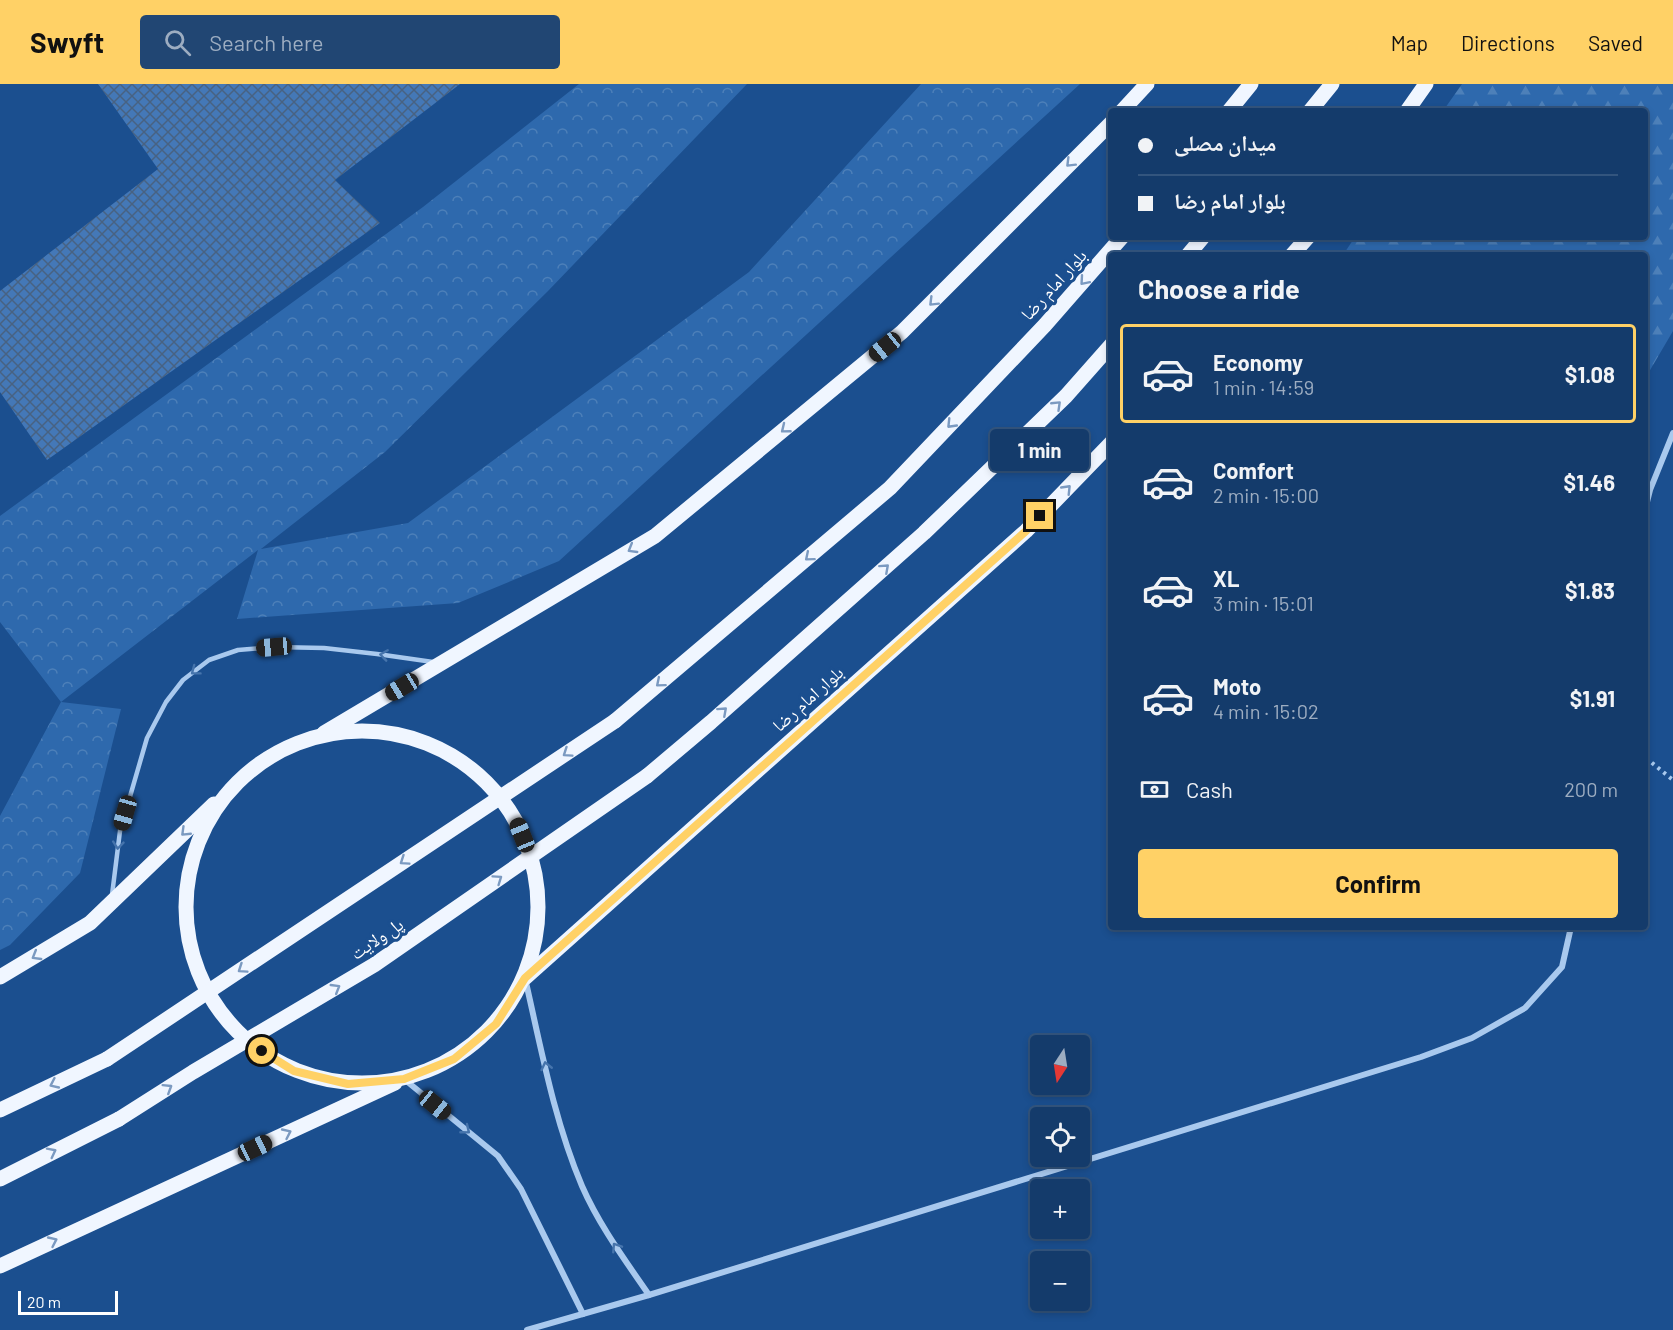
<!DOCTYPE html>
<meta charset="utf-8">
<style>
:root{--surface:#143b6b;--page:#214673;--text:#f1f3f6;--muted:#9dadc1;--line:#33557e;--accent:#ffd166}
body{margin:0;font-family:Barlow,"Noto Naskh Arabic",sans-serif;background:var(--page);color:var(--text);height:100vh;display:flex;flex-direction:column;font-size:22px;white-space:nowrap}
*{box-sizing:border-box;margin:0}
p{font-size:20px;color:var(--muted)}
.icon{flex:none;width:33px;height:33px;fill:none;stroke:currentColor;stroke-width:2;stroke-linecap:round;stroke-linejoin:round}
.map{position:relative;flex:1;overflow:hidden}
.details{position:absolute;left:1108px;top:168px;width:540px;height:678px;display:flex;flex-direction:column;background:var(--surface);border-radius:6px;box-shadow:0 3px 9px #0003,0 0 0 2px var(--line)}
.details>*{flex:none}
.top-card{position:absolute;left:1108px;top:24px;width:540px;height:132px;border-radius:6px;box-shadow:0 3px 9px #0003,0 0 0 2px var(--line);display:grid;align-content:center;height:132px;padding:0 30px;background:var(--surface)}
.needle{width:39px;rotate:192deg}
.tools{position:absolute;left:1030px;top:951px;display:grid;gap:12px}
.tools a{display:grid;place-items:center;width:60px;height:60px;border-radius:6px;background:var(--surface);box-shadow:0 3px 9px #0003,0 0 0 2px var(--line);font-size:30px}
.scale{position:absolute;left:18px;bottom:15px;width:100px;box-sizing:border-box;padding-left:6px;border:3px solid #fff;border-top:0;font-size:16px;line-height:21px;white-space:nowrap;color:#fff;-webkit-text-stroke:4px #1b4f8f;paint-order:stroke}
.end{position:absolute;width:27px;height:27px;margin:-14px;border:8px solid #ffd166;background:#111;box-shadow:0 0 0 3px #111}
.from{border-radius:50%}
.bubble{position:absolute;height:42px;border-radius:6px;background:var(--surface);box-shadow:0 3px 9px #0003,0 0 0 2px var(--line);font-size:20px;font-weight:700;line-height:42px;text-align:center}
.car{position:absolute;width:18px;height:36px;margin:-18px -9px;border-radius:8px;box-shadow:0 0 4px 2px #0007;background:linear-gradient(#222 24%,#8ab4d8 0 40%,#222 0 76%,#8ab4d8 0 86%,#222 0)}
.top-card b{display:flex;align-items:center;gap:21px;height:57px;font-size:22px}
.top-card b+b{border-top:2px solid var(--line)}
.top-card i{width:15px;height:15px;background:var(--text)}
ul{padding:0;list-style:none}
li{display:flex;align-items:center;gap:18px;height:99px;margin:0 12px 9px;padding:0 18px;border:3px solid transparent;border-radius:6px}
li div{flex:1}
li b{display:block;font-size:22px}
li em{font-style:normal;font-weight:700}
li.active{border-color:var(--accent)}
li>.icon{width:54px;height:54px;stroke-width:1.5}
h2{padding:0 30px;font-size:27px;line-height:72px}
.pay{display:flex;align-items:center;gap:15px;height:66px;padding:0 30px;font-size:22px}
.pay p{margin-inline-start:auto}
.primary-button{display:flex;gap:12px;margin-top:auto;padding:12px 30px}
.primary-button a{flex:1;height:69px;border-radius:6px;background:var(--accent);color:#111;font-size:24px;font-weight:700;line-height:69px;text-align:center}
header{display:flex;align-items:center;gap:36px;box-sizing:border-box;height:84px;padding:0 30px;background:var(--accent);color:#111}
header strong{font-size:28px}
nav{display:flex;gap:33px;margin-inline-start:auto;font-size:21px}
.search{width:420px;height:54px;background:var(--page);display:flex;align-items:center;gap:15px;box-sizing:border-box;padding:0 21px;border-radius:6px;color:var(--muted);font-size:22px}
.map>svg:first-child{display:block}
.forest{fill:url(#forest-firs)}
.park{fill:url(#park-crowns)}
.building{fill:url(#building-cross-hatch)}
.lines{fill:none;stroke-linecap:round;stroke-linejoin:round}
.path{stroke:#a9c9ee;stroke-width:4;stroke-dasharray:3 4.5;stroke-linecap:butt}
.lane{stroke:#a9c9ee;stroke-width:4.5}
.street{stroke:#a9c9ee;stroke-width:6}
.primary{stroke:#f0f6ff;stroke-width:15}
.primary-bridge{stroke:#f0f6ff;stroke-width:15}
.oneway{stroke:#7b9ac1}
.oneway2{stroke:#4674ac}
.route{stroke:#ffd166;stroke-width:8}
.labels{text-anchor:middle;stroke-width:6;stroke-linejoin:round;paint-order:stroke}
.street-label{font-size:18px;fill:#fff;stroke:#1b4f8f}
</style>
<header>
<strong>Swyft</strong>
<div class="search"><svg class="icon" aria-label="search" viewBox="0 0 24 24"><circle cx="10" cy="10" r="6"/><path d="M15 15l6 6"/></svg>Search here</div>
<nav><a>Map</a><a>Directions</a><a>Saved</a></nav>
</header>
<div class="map">
<svg width="1673" height="1246" viewBox="0 0 1673 1246">
<defs>
<pattern id="forest-firs" width="22" height="20" patternUnits="userSpaceOnUse" patternTransform="scale(1.5)"><rect width="22" height="20" fill="#2e69ad"/><path d="M5 1l3.5 6h-7zM16 11l3.5 6h-7z" fill="#4d80b9"/></pattern>
<pattern id="park-crowns" width="20" height="18" patternUnits="userSpaceOnUse" patternTransform="scale(1.5)"><rect width="20" height="18" fill="#2e69ad"/><path d="M2 6a3 3 0 1 1 6 0M12 15a3 3 0 1 1 6 0" fill="none" stroke="#4d80b9"/></pattern>
<pattern id="building-cross-hatch" width="8" height="8" patternUnits="userSpaceOnUse" patternTransform="scale(1.5)"><rect width="8" height="8" fill="#4478b7"/><path d="M0 0l8 8M0 8l8-8" fill="none" stroke="#486282"/></pattern>
</defs>
<rect width="100%" height="100%" fill="#1b4f8f"/>
<path class="forest" d="M1462,0H1673V247L1646,293V171H1343L1355,153H1646V27H1443Z"/>
<path class="park" d="M579,0H747L548,207L385,368L261,465L408,439L749,188L921,0H1080L559,477L458,519L237,535L258,466L61,618L121,625L80,789L10,861L0,866V732L61,618L0,538V432L423,123Z"/>
<path class="building" d="M98,0H460L335,96L380,139L47,376L0,308V207L158,85Z"/>
<g class="lines">
<path class="path" d="M1646,674L1673,696"/>
<path class="lane" d="M112,811L120,747L147,654L166,618L183,596L209,576L238,566L274,563L324,564L377,570L433,578"/>
<g class="street">
<path d="M1646,422L1650,406L1673,349"/>
<path d="M525,894C541,964 554,1036 582,1102C599,1141 625,1176 649,1211"/>
<path d="M404,995L498,1072L521,1105L583,1230"/>
<path d="M527,1246L649,1211L1421,973L1472,954L1525,924L1562,883L1571,843"/>
</g>
<g class="primary">
<path d="M1122,27L1147,0"/>
<path d="M1229,27L1251,0"/>
<path d="M1310,27L1332,0"/>
<path d="M1407,27L1426,0"/>
<path d="M1188,171L1203,153"/>
<path d="M1292,171L1308,153"/>
<path d="M615,637L890,404L1045,241L1122,153"/>
<circle cx="362" cy="823" r="176"/>
<path d="M324,649L655,452L902,248L1112,38"/>
<path d="M647,692L711,638L924,449L1066,312L1112,260"/>
<path d="M0,893L90,839L214,720"/>
<path d="M525,894L1026,447L1112,358"/>
<path d="M0,1026L107,975"/>
<path d="M0,1095L119,1035"/>
<path d="M0,1182L395,999"/>
</g>
<g class="primary-bridge">
<path d="M107,975L615,637"/>
<path d="M119,1035L193,988L374,881L647,692"/>
</g>
</g>
<defs><path id="oneway-chevron" d="M-2-3.5L2.5 0L-2 3.5" fill="none" stroke-width="1.6" stroke-linecap="round" stroke-linejoin="round" transform="scale(1.5)"/></defs>
<g class="oneway">
<use href="#oneway-chevron" transform="translate(1070 79) rotate(135)"/>
<use href="#oneway-chevron" transform="translate(1084 197) rotate(131)"/>
<use href="#oneway-chevron" transform="translate(933 218) rotate(135)"/>
<use href="#oneway-chevron" transform="translate(1057 321) rotate(-44)"/>
<use href="#oneway-chevron" transform="translate(951 340) rotate(134)"/>
<use href="#oneway-chevron" transform="translate(785 345) rotate(141)"/>
<use href="#oneway-chevron" transform="translate(1067 405) rotate(-46)"/>
<use href="#oneway-chevron" transform="translate(632 465) rotate(149)"/>
<use href="#oneway-chevron" transform="translate(809 473) rotate(140)"/>
<use href="#oneway-chevron" transform="translate(885 484) rotate(-42)"/>
<use href="#oneway-chevron" transform="translate(660 599) rotate(140)"/>
<use href="#oneway-chevron" transform="translate(723 627) rotate(-42)"/>
<use href="#oneway-chevron" transform="translate(567 669) rotate(146)"/>
<use href="#oneway-chevron" transform="translate(185 748) rotate(136)"/>
<use href="#oneway-chevron" transform="translate(404 777) rotate(146)"/>
<use href="#oneway-chevron" transform="translate(498 795) rotate(-35)"/>
<use href="#oneway-chevron" transform="translate(36 872) rotate(149)"/>
<use href="#oneway-chevron" transform="translate(242 885) rotate(146)"/>
<use href="#oneway-chevron" transform="translate(336 904) rotate(-31)"/>
<use href="#oneway-chevron" transform="translate(54 1000) rotate(155)"/>
<use href="#oneway-chevron" transform="translate(168 1004) rotate(-32)"/>
<use href="#oneway-chevron" transform="translate(287 1049) rotate(-25)"/>
<use href="#oneway-chevron" transform="translate(52 1068) rotate(-27)"/>
<use href="#oneway-chevron" transform="translate(53 1157) rotate(-25)"/>
</g>
<g class="oneway2">
<use href="#oneway-chevron" transform="translate(384 571) rotate(-172)"/>
<use href="#oneway-chevron" transform="translate(195 587) rotate(143)"/>
<use href="#oneway-chevron" transform="translate(118 761) rotate(96)"/>
<use href="#oneway-chevron" transform="translate(546 982) rotate(-103)"/>
<use href="#oneway-chevron" transform="translate(466 1046) rotate(39)"/>
<use href="#oneway-chevron" transform="translate(616 1163) rotate(-123)"/>
</g>
<g class="lines">
<path class="route" d="M262,967L294,987L348,1000L404,995L454,975L496,940L525,894L1026,447L1040,432"/>
</g>
<g class="labels">
<g class="street-label">
<text transform="translate(1054 201) rotate(-48)" y="6">بلوار امام رضا</text>
<text transform="translate(808 615) rotate(-42)" y="6">بلوار امام رضا</text>
<text transform="translate(377 855) rotate(-34)" y="6">پل ولایت</text>
</g>
</g>
</svg>
<div class="tools">
<a><svg class="needle" viewBox="-14 -14 28 28"><path d="M0-13l5 13h-10z" fill="#e53935"/><path d="M0 13l5-13h-10z" fill="#9dadc1"/></svg></a>
<a><svg class="icon" aria-label="locate" viewBox="0 0 24 24"><circle cx="12" cy="12" r="6"/><path d="M12 2v4M12 18v4M2 12h4M18 12h4"/></svg></a>
<a>+</a>
<a>−</a>
</div>
<div class="scale">20 m</div>
<i class="end from" style="left:262px;top:967px"></i>
<i class="end" style="left:1040px;top:432px"></i>
<div class="bubble" style="left:990px;top:345px;width:99px">1 min</div>
<i class="car" style="left:885px;top:263px;rotate:231deg"></i>
<i class="car" style="left:274px;top:563px;rotate:265deg"></i>
<i class="car" style="left:402px;top:603px;rotate:239deg"></i>
<i class="car" style="left:125px;top:729px;rotate:196deg"></i>
<i class="car" style="left:522px;top:751px;rotate:338deg"></i>
<i class="car" style="left:435px;top:1021px;rotate:129deg"></i>
<i class="car" style="left:255px;top:1064px;rotate:65deg"></i>
<div class="top-card">
<b><i class="from"></i>میدان مصلی</b>
<b><i></i>بلوار امام رضا</b>
</div>
<section class="details">
<h2>Choose a ride</h2>
<ul>
<li class="active"><svg class="icon" aria-label="car" viewBox="0 0 24 24"><path d="M5 17H2v-5l4-1 3-4h7l3 4 3 1v5h-3M9 17h6M6 11h13"/><circle cx="7" cy="17" r="2"/><circle cx="17" cy="17" r="2"/></svg><div><b>Economy</b><p>1 min · 14:59</p></div><em>$1.08</em></li>
<li><svg class="icon" aria-label="car" viewBox="0 0 24 24"><path d="M5 17H2v-5l4-1 3-4h7l3 4 3 1v5h-3M9 17h6M6 11h13"/><circle cx="7" cy="17" r="2"/><circle cx="17" cy="17" r="2"/></svg><div><b>Comfort</b><p>2 min · 15:00</p></div><em>$1.46</em></li>
<li><svg class="icon" aria-label="car" viewBox="0 0 24 24"><path d="M5 17H2v-5l4-1 3-4h7l3 4 3 1v5h-3M9 17h6M6 11h13"/><circle cx="7" cy="17" r="2"/><circle cx="17" cy="17" r="2"/></svg><div><b>XL</b><p>3 min · 15:01</p></div><em>$1.83</em></li>
<li><svg class="icon" aria-label="car" viewBox="0 0 24 24"><path d="M5 17H2v-5l4-1 3-4h7l3 4 3 1v5h-3M9 17h6M6 11h13"/><circle cx="7" cy="17" r="2"/><circle cx="17" cy="17" r="2"/></svg><div><b>Moto</b><p>4 min · 15:02</p></div><em>$1.91</em></li>
</ul>
<div class="pay"><svg class="icon" aria-label="cash" viewBox="0 0 24 24"><path d="M3 7h18v10H3z"/><circle cx="12" cy="12" r="2"/></svg>Cash<p>200 m</p></div>
<div class="primary-button"><a>Confirm</a></div>
</section>
</div>
